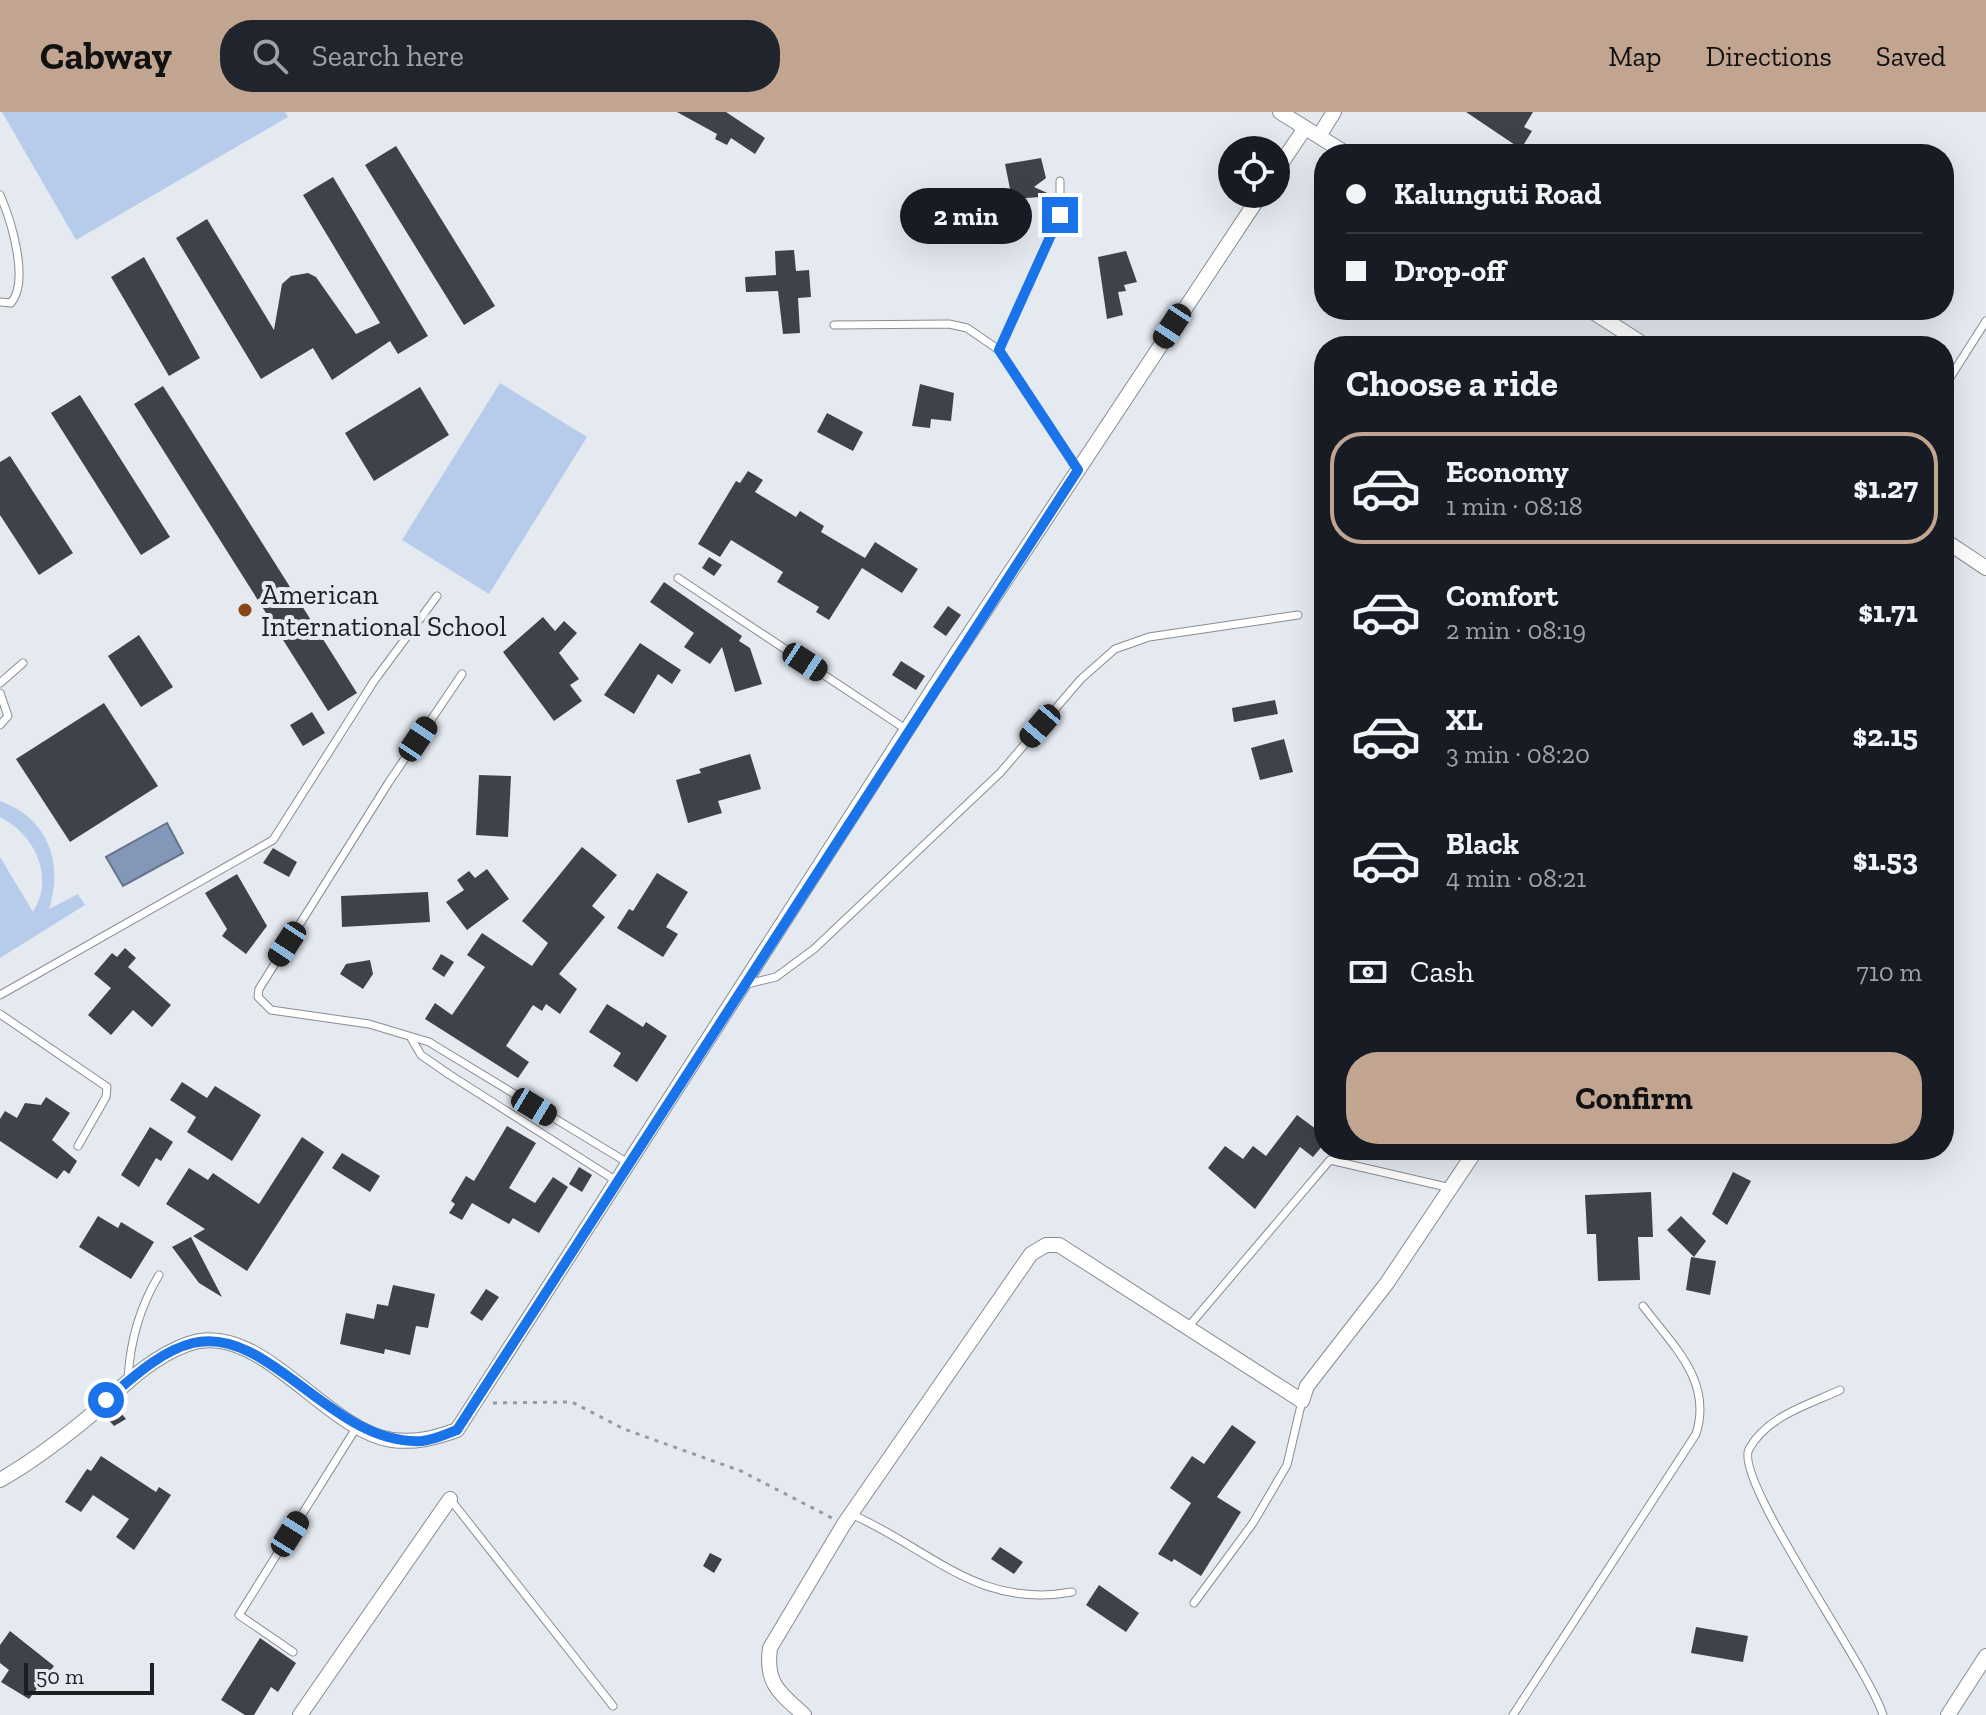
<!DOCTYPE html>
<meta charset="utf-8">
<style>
:root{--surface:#171b24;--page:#20242c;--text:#f1f3f6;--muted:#9ea1a6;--line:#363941;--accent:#c2a591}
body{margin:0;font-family:"Zilla Slab",serif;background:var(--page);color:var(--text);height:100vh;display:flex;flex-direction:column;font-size:30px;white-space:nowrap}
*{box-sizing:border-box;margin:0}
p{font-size:26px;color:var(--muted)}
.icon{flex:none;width:44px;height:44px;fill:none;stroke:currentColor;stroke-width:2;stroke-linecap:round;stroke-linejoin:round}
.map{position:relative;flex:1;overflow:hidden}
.sheet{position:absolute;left:1314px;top:224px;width:640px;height:824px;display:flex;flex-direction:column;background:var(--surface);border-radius:32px;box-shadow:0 8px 32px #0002}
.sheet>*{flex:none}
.top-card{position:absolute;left:1314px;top:32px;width:640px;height:176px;border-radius:32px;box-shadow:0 8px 32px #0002;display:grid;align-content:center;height:176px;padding:0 32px;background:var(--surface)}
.fabs{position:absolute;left:1218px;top:24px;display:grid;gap:16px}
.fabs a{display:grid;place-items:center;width:72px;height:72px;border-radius:50%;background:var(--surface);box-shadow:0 8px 32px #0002;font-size:40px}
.scale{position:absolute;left:24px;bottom:20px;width:130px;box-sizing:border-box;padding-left:8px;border:4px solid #1d1f22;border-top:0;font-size:22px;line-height:28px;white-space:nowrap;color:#1d1f22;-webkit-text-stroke:6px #e5eaf1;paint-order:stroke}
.end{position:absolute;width:36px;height:36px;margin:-18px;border:10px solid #1a73e8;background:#fff;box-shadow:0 0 0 4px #fff}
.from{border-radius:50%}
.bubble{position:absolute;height:56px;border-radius:28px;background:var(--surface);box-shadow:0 8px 32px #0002;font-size:26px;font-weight:700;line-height:56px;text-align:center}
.car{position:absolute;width:24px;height:48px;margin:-24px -12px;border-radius:10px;box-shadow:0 0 6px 2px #0007;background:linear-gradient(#222 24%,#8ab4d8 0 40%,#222 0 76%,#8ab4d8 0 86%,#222 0)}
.top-card b{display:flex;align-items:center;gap:28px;height:76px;font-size:30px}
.top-card b+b{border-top:2px solid var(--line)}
.top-card i{width:20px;height:20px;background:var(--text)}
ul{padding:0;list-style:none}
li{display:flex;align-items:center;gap:24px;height:112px;margin:0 16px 12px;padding:0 16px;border:4px solid transparent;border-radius:32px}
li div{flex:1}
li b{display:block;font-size:30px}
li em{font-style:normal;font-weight:700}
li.active{border-color:var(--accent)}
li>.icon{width:72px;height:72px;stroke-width:1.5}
h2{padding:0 32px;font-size:36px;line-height:96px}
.pay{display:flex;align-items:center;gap:20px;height:88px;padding:0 32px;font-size:30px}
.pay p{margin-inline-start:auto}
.action{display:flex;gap:16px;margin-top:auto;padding:16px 32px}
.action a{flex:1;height:92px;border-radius:32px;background:var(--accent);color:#111;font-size:32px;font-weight:700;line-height:92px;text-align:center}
header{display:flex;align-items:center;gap:48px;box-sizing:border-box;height:112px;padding:0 40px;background:var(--accent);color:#111}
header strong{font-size:38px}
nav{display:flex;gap:44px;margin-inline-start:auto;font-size:28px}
.search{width:560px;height:72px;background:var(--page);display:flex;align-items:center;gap:20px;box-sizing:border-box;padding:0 28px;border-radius:32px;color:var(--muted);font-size:30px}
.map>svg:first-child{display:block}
.green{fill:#b7cbeb}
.water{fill:#8397b8;stroke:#64738b;stroke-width:2}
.building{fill:#3f4349}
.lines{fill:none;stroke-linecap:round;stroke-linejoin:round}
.service-casing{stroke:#888c93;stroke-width:9}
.minor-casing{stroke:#888c93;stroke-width:16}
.path{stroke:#979ba1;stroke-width:3;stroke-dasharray:4 6;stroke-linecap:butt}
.service{stroke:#fff;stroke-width:7}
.minor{stroke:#fff;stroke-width:14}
.route{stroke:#1a73e8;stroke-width:10}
.poi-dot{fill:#884515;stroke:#e5eaf1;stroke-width:3}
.labels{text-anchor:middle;stroke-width:8;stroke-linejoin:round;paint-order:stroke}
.poi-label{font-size:28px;fill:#1d1f22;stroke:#e5eaf1;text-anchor:start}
</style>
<header>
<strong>Cabway</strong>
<div class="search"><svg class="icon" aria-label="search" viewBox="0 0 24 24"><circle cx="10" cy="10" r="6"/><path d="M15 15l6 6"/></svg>Search here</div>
<nav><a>Map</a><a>Directions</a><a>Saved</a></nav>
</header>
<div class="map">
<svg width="1986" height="1603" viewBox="0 0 1986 1603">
<rect width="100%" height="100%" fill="#e5eaf1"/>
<g class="green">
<path d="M2,0H285L288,5L76,128Z"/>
<path d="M500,271L587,325L489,482L402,428Z"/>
<path d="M0,689C48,706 64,751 49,797L78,782L85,793L0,846V745L33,800C56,765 34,722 0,705Z"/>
</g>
<path class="water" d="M167,711L183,741L123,774L106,745Z"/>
<g class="building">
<path d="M677,0H726L765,26L755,42L731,26L727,33L715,27L717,22Z"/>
<path d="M1466,0H1533L1524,15L1532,19L1521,37Z"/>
<path d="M396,34L495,194L464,213L365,53Z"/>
<path d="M1041,46L1046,66L1034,75L1054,84L1012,87L1005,52Z"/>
<path d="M333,65L428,224L398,242L390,229L332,268L313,236L261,267L176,126L207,107L274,218L282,172L291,164L308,161L316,165L356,222L380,211L303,83Z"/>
<path d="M794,138L796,159L809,158L811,185L798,186L800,221L783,222L778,179L746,180L745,165L776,163L775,139Z"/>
<path d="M1126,139L1137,170L1124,173L1126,179L1118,180L1123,203L1107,207L1098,145Z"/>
<path d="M144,145L200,246L169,264L111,165Z"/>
<path d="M920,272L954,281L951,309L931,307L930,316L912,314Z"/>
<path d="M163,274L357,581L328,599L134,292Z"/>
<path d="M420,275L449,323L374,369L345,321Z"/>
<path d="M80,283L170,425L141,443L51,301Z"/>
<path d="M827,301L863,320L853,339L817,320Z"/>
<path d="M10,344L73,441L39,463L0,403V350Z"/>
<path d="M748,359L763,368L755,380L796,405L800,399L824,414L821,420L865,446L875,430L918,457L902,481L862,456L829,508L816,500L819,495L777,470L783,460L731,428L720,445L698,432L736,369L740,371Z"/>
<path d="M709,445L722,453L714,464L702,456Z"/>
<path d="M664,470L742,524L739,529L750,536L762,572L735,580L722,535L710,552L684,535L694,521L650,490Z"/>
<path d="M948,494L961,503L946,524L933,515Z"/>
<path d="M543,505L555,519L564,509L577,521L559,541L579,567L570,573L582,589L554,609L503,540Z"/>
<path d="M139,523L173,575L141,595L108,544Z"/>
<path d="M640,531L681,558L672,572L658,562L634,602L604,583Z"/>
<path d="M901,549L925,564L916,578L892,563Z"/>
<path d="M1275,588L1278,602L1234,610L1232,596Z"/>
<path d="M104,591L158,674L70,730L16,647Z"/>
<path d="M312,600L325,621L303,634L290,613Z"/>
<path d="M1284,627L1293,660L1260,668L1251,636Z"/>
<path d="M750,642L761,677L718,689L722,701L688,711L676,668L701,661L699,657Z"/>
<path d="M479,663L511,664L508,725L476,723Z"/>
<path d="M582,735L617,763L592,794L605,805L559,862L577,877L560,902L546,892L542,899L533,893L506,934L529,950L518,966L425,907L435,891L452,903L485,855L467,843L482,821L532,854L548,831L522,809Z"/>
<path d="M273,736L297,750L289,765L263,751Z"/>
<path d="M487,757L509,787L467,818L446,790L464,778L457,768L469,759L475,766Z"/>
<path d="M657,761L688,780L666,815L678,822L663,845L617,816L629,797L633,799Z"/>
<path d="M237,762L267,814L246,842L222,824L227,817L205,781Z"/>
<path d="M428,780L430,810L342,815L341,784Z"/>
<path d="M125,836L136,846L128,855L171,893L152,915L133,898L111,923L88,903L111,876L94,862L112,841L117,845Z"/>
<path d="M441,842L454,850L444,865L432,857Z"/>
<path d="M370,848L373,862L363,877L340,862L346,852Z"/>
<path d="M607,892L643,915L646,910L667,924L637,970L613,954L621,941L589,920Z"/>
<path d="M182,970L207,986L215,974L261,1003L232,1049L187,1020L196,1005L170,988Z"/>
<path d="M46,985L70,1001L52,1028L77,1049L69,1062L64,1058L57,1067L0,1029V1007L5,999L17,1006L25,991L41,993Z"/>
<path d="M1297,1003L1324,1023V1032L1313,1045L1300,1035L1255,1097L1208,1056L1225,1034L1243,1047L1253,1034L1266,1044Z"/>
<path d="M507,1014L536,1031L509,1076L535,1091L553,1065L568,1075L539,1121L513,1106L509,1112L472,1091L462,1108L449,1101L455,1092L451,1089L466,1064L474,1069Z"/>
<path d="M150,1015L173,1030L161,1049L156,1046L139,1075L121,1063Z"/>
<path d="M302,1025L324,1040L247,1159L193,1124L205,1117L166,1092L189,1056L208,1068L213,1061L259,1092Z"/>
<path d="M342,1041L380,1064L370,1080L332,1056Z"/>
<path d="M579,1055L592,1063L582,1080L569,1072Z"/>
<path d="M1733,1060L1751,1069L1727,1113L1712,1102Z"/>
<path d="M1651,1080L1653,1125H1638L1640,1168L1598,1169L1596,1122H1587L1585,1083Z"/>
<path d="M98,1104L118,1116L121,1110L154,1130L131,1167L79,1135Z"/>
<path d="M1681,1104L1706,1129L1694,1145L1667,1118Z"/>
<path d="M191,1125L222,1185L199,1171L172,1135Z"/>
<path d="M1691,1145L1716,1149L1710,1183L1686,1178Z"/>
<path d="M393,1173L435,1182L428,1216L416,1214L410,1243L385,1237L384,1242L340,1232L346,1201L374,1207L377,1192L388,1194Z"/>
<path d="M486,1177L499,1185L482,1209L470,1201Z"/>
<path d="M115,1294L126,1307L114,1314L105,1304Z"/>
<path d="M1232,1313L1256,1330L1217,1385L1241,1400L1201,1464L1174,1447L1172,1450L1158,1442L1191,1391L1170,1376L1192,1344L1204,1352Z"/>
<path d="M101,1344L156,1380L159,1375L171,1383L134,1438L116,1425L129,1407L93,1383L81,1400L65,1390L87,1357L91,1359Z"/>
<path d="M1000,1435L1023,1450L1014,1462L991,1447Z"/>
<path d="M710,1441L722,1447L714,1461L703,1454Z"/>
<path d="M1099,1473L1139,1501L1126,1520L1086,1493Z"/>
<path d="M1696,1515L1748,1524L1743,1550L1691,1541Z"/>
<path d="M10,1519L54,1554L29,1587L1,1570L9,1558L0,1551V1533Z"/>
<path d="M260,1526L296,1551L278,1580L271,1575L254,1603H245L221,1588Z"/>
</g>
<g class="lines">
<defs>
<g id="service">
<path d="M0,83C11,108 30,169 11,191L0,190"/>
<path d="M834,213L949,212L967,216L999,238L1078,358"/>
<path d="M999,238L1060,103V69"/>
<path d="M1944,275L1986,209"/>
<path d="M678,466L907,618"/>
<path d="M462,562L389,670L259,877L258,885L271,898L369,912L429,930L628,1051"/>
<path d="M0,571L23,551"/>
<path d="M0,581L8,604L0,613"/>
<path d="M747,872L776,865L814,837L1000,661L1081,567L1115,537L1149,525L1298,503"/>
<path d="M0,883L273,728L374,569L437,484"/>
<path d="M0,902L107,975L106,985L78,1034"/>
<path d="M411,926L421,943L450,963L618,1070"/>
<path d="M1189,1214L1330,1048L1451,1076"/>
<path d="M128,1267C130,1229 139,1196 159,1163"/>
<path d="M1840,1278C1808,1293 1767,1304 1749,1337C1733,1368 1868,1554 1883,1603"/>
<path d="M450,1387L613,1594"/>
<path d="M851,1402C931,1437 977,1497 1072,1480"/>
<path d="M1194,1491L1253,1411L1287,1353L1302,1289"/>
<path d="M293,1540L239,1503L358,1313"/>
<path d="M1513,1603L1696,1322C1713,1269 1673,1234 1643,1194"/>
</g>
<g id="minor">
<path d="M1280,0L1347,42"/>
<path d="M1319,24L1334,0"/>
<path d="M1276,59L1305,16"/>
<path d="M1590,198L1646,234"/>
<path d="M1944,428L1986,456"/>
<path d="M0,1368C30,1351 58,1330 85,1308C117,1281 146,1247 188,1232C259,1206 324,1318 392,1328C416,1331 435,1326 457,1318L933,577L1261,82"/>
<path d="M300,1603L450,1387"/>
<path d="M804,1603C780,1581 765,1572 770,1536L844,1412L1031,1142L1046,1133H1059L1302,1289L1307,1274L1387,1171L1476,1038"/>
<path d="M1948,1603L1986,1544"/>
</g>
</defs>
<use href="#service" class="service-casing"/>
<use href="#minor" class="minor-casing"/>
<path class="path" d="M493,1291L572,1290L624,1317L741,1359L832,1406"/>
<use href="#service" class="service"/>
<use href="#minor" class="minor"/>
</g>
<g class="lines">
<path class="route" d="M106,1288C131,1267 160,1239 193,1231C270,1213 332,1334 422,1329C434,1328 446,1322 457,1318L1078,358L999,238L1060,103"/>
</g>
<circle class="poi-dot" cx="245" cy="498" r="8"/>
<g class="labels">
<g class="poi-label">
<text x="261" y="492">American<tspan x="261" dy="32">International School</tspan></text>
</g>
</g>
</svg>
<div class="fabs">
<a><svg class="icon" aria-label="locate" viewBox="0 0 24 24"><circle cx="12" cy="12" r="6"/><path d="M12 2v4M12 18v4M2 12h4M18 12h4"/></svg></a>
</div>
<div class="scale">50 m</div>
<i class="end from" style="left:106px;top:1288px"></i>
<i class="end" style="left:1060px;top:103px"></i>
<div class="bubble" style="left:900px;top:76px;width:132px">2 min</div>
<i class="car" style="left:1172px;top:214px;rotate:213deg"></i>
<i class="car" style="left:805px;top:550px;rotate:123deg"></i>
<i class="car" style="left:1040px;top:614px;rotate:221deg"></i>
<i class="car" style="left:418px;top:627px;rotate:34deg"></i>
<i class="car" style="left:287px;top:832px;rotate:213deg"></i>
<i class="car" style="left:534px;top:995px;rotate:121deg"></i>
<i class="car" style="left:290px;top:1422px;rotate:32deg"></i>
<div class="top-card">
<b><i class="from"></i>Kalunguti Road</b>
<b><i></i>Drop-off</b>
</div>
<section class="sheet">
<h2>Choose a ride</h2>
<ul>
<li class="active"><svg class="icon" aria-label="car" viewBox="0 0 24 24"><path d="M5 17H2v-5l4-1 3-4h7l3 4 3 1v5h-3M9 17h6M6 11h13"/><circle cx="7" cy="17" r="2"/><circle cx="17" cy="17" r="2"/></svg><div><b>Economy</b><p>1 min · 08:18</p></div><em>$1.27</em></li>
<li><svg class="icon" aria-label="car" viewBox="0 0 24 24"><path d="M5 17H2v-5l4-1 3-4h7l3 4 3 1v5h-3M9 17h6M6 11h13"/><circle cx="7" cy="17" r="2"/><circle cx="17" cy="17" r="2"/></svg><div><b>Comfort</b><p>2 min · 08:19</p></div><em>$1.71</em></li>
<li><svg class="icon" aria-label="car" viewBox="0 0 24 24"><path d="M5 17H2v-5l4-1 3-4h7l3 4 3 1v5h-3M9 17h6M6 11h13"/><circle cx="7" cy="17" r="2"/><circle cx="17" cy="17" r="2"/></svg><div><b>XL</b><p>3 min · 08:20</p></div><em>$2.15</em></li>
<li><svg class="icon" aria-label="car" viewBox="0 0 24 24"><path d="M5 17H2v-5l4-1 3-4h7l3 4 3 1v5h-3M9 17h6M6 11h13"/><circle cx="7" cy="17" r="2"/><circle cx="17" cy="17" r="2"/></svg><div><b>Black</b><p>4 min · 08:21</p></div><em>$1.53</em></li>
</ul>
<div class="pay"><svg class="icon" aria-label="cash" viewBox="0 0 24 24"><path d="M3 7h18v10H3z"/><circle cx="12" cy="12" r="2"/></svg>Cash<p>710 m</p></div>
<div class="action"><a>Confirm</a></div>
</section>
</div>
